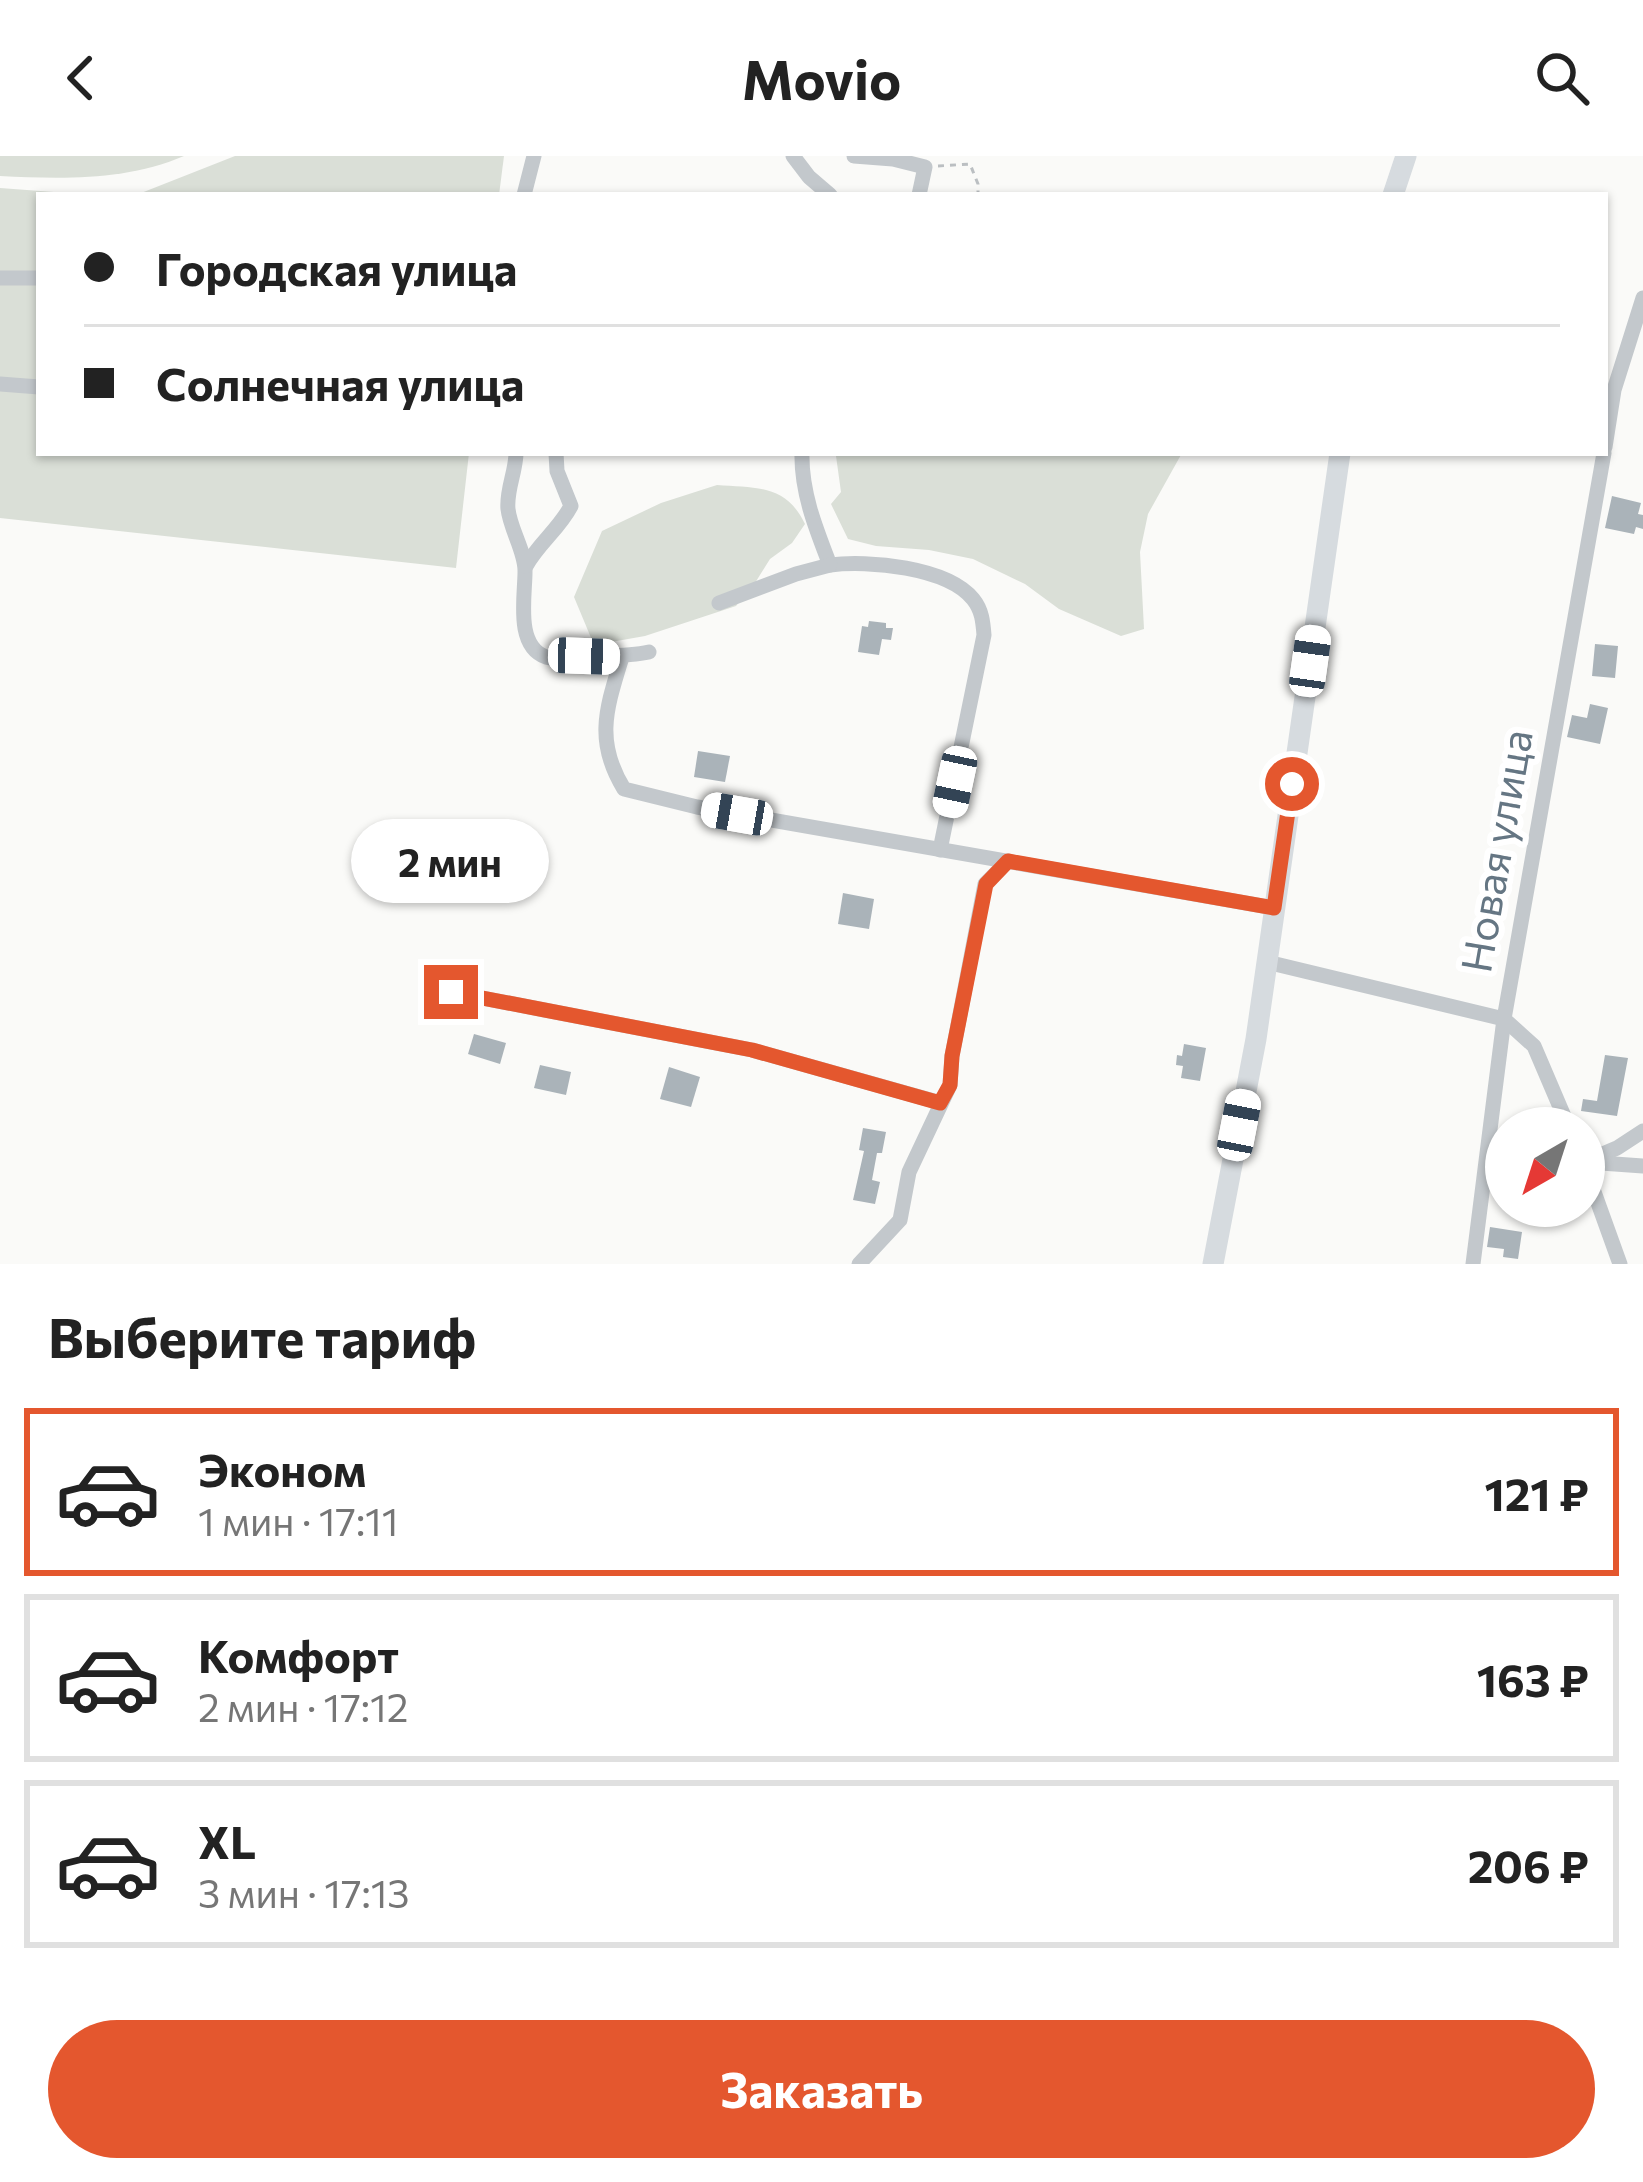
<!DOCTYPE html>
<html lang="ru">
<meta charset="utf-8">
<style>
:root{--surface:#fff;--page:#f6f6f6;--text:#222;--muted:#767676;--line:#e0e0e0;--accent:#e4572e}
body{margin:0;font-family:Commissioner,sans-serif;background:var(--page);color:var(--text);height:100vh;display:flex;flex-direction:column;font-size:45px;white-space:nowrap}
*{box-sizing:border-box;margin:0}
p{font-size:39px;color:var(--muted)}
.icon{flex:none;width:66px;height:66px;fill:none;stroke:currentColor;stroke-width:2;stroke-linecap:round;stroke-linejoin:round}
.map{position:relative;height:1108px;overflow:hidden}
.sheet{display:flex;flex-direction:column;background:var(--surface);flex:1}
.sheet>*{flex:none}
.banner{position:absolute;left:36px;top:36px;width:1572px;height:264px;border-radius:0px;box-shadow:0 3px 9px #0004;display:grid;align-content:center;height:264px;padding:0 48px;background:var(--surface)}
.needle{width:78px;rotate:219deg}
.buttons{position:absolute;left:1485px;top:951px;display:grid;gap:24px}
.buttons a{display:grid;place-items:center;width:120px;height:120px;border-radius:50%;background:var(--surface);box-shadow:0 3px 9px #0004;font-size:60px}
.end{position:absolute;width:54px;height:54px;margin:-27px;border:15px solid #e4572e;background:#fff;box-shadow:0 0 0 6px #fff}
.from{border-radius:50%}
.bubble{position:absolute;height:84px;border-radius:42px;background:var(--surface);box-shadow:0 3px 9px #0004;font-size:39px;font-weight:700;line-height:84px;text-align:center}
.car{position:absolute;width:36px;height:72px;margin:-36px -18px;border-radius:15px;box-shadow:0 0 9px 3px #0007;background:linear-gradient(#fff 24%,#345 0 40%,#fff 0 76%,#345 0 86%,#fff 0)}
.banner b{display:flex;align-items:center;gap:42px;height:114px;font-size:45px}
.banner b+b{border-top:3px solid var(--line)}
.banner i{width:30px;height:30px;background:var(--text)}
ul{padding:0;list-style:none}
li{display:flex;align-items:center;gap:36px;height:168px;margin:0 24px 18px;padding:0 24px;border:6px solid var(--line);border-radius:0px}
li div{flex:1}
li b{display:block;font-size:45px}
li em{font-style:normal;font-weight:700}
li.on{border-color:var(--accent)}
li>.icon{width:108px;height:108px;stroke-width:1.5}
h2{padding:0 48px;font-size:54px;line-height:144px}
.action{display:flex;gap:24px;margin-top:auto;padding:24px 48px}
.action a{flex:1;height:138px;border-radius:72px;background:var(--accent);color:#fff;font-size:48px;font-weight:700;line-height:138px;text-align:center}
header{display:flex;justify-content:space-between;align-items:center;height:156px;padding:0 48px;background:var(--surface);font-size:54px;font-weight:700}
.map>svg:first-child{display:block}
.green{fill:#dadfd7}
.building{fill:#aab3b9}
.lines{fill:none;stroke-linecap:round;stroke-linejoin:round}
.path{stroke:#bbbfc2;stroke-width:3;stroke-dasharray:6 6;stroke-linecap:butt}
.minor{stroke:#c3c8cc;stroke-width:15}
.secondary{stroke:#d6dbdf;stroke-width:21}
.route{stroke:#e4572e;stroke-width:15}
.labels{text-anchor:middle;stroke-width:12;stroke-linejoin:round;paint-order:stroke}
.street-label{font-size:42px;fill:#657683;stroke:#fff}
</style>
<header><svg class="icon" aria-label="back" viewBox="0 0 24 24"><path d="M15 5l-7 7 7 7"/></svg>Movio<svg class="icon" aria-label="search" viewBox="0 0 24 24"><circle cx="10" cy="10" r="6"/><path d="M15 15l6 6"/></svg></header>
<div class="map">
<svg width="1643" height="1108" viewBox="0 0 1643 1108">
<rect width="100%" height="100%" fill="#fafaf8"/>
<g class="green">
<path d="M0,0H184C126,25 61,23 0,20Z"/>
<path d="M235,0H504L499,39H136Z"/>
<path d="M0,32L94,39H39V297H469L456,412L0,362Z"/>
<path d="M840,297H1182L1148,358L1140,396L1144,473L1121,480L1059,453L1025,428L973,403L929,394L876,390L848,383L831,348L841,336L836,300Z"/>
<path d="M717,329C755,332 786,328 805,368L792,387L770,403L755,427L736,450L645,480L594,489L574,441L602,375L661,347Z"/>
</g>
<g class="building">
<path d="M1612,340L1641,347L1638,358L1643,359V373L1636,371L1634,378L1605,372Z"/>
<path d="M869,465L886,467V472H893L891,484L882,483L879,499L858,496L862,470L868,471Z"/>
<path d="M1595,488L1618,490L1615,522L1592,520Z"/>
<path d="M1590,548L1608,552L1600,588L1567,581L1572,559L1587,562Z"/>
<path d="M698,595L730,600L725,626L694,621Z"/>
<path d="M843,737L874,743L869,773L838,768Z"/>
<path d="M474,878L506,887L500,908L468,898Z"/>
<path d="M1184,888L1206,892L1200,925L1181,922L1183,910L1176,909L1177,899L1182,900Z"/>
<path d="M1605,899L1628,902L1617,960L1581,955L1583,943L1597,945Z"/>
<path d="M540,909L571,916L566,939L534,932Z"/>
<path d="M669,911L700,921L691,951L660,943Z"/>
<path d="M863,972L886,976L882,997H877L872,1024L880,1026L875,1048L853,1044L864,995L859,994Z"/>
<path d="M1490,1071L1522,1076L1518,1103L1503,1101L1504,1093L1487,1091Z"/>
</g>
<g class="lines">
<path class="path" d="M938,10L970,8L978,28V39"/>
<g class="minor">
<path d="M793,0L809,21L830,39"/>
<path d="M854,0L893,3L925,11L919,39"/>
<path d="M524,39L534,0"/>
<path d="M0,122H39"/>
<path d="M0,228L39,231"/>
<path d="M1605,291L1614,234L1643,142"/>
<path d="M516,297C516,315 506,335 508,353C510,373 526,397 525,416C525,441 515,490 546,501C559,505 571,501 584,500C607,499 627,501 649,496"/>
<path d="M802,297C801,336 816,373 830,409C868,404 947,411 973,443C982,454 983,466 984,479L940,694"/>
<path d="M526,410C539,387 559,373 571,350L557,315L556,297"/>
<path d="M719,447L796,418L830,409"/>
<path d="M622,501C607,551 594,584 624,633L697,651L1274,752"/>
<path d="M1267,806L1504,863L1534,890L1569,972"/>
<path d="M451,836L752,894L941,947"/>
<path d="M1584,1006L1617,992L1643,975"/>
<path d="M1587,1006L1643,1010"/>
<path d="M1584,1008L1620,1108"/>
<path d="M859,1108L900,1064L909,1016L950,929L952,900L985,728L1008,705"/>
<path d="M1473,1108L1504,863L1604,297"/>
</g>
<g class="secondary">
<path d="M1393,39L1406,0"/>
<path d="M1213,1108L1256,883L1340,297"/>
</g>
</g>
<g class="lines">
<path class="route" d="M451,836L752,894L940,947L950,929L952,900L986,728L1008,705L1274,752L1292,628"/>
</g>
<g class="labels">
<g class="street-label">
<text transform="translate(1497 695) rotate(-80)" y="15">Новая улица</text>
</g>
</g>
</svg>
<div class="buttons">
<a><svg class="needle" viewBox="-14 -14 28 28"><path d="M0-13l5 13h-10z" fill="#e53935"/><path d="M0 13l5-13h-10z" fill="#767676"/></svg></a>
</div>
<i class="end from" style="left:1292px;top:628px"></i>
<i class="end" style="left:451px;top:836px"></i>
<div class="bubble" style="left:351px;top:663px;width:198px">2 мин</div>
<i class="car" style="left:584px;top:500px;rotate:92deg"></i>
<i class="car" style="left:1310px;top:505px;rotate:8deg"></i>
<i class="car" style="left:955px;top:626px;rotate:192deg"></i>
<i class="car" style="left:737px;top:658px;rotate:280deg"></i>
<i class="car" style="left:1239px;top:969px;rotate:11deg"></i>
<div class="banner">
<b><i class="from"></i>Городская улица</b>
<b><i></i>Солнечная улица</b>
</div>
</div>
<section class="sheet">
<h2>Выберите тариф</h2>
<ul>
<li class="on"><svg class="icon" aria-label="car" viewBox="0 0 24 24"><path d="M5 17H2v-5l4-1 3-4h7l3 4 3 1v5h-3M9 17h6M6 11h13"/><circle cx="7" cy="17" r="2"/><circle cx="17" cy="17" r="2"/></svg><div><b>Эконом</b><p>1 мин · 17:11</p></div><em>121 ₽</em></li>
<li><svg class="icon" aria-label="car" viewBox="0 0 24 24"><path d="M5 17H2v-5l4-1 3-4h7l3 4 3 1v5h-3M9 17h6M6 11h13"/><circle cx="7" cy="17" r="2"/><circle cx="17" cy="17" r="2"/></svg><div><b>Комфорт</b><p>2 мин · 17:12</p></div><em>163 ₽</em></li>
<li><svg class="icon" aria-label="car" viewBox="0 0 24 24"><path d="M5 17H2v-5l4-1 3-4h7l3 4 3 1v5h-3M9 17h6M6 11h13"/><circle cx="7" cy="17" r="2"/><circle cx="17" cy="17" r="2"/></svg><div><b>XL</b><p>3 мин · 17:13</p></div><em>206 ₽</em></li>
</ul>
<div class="action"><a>Заказать</a></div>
</section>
